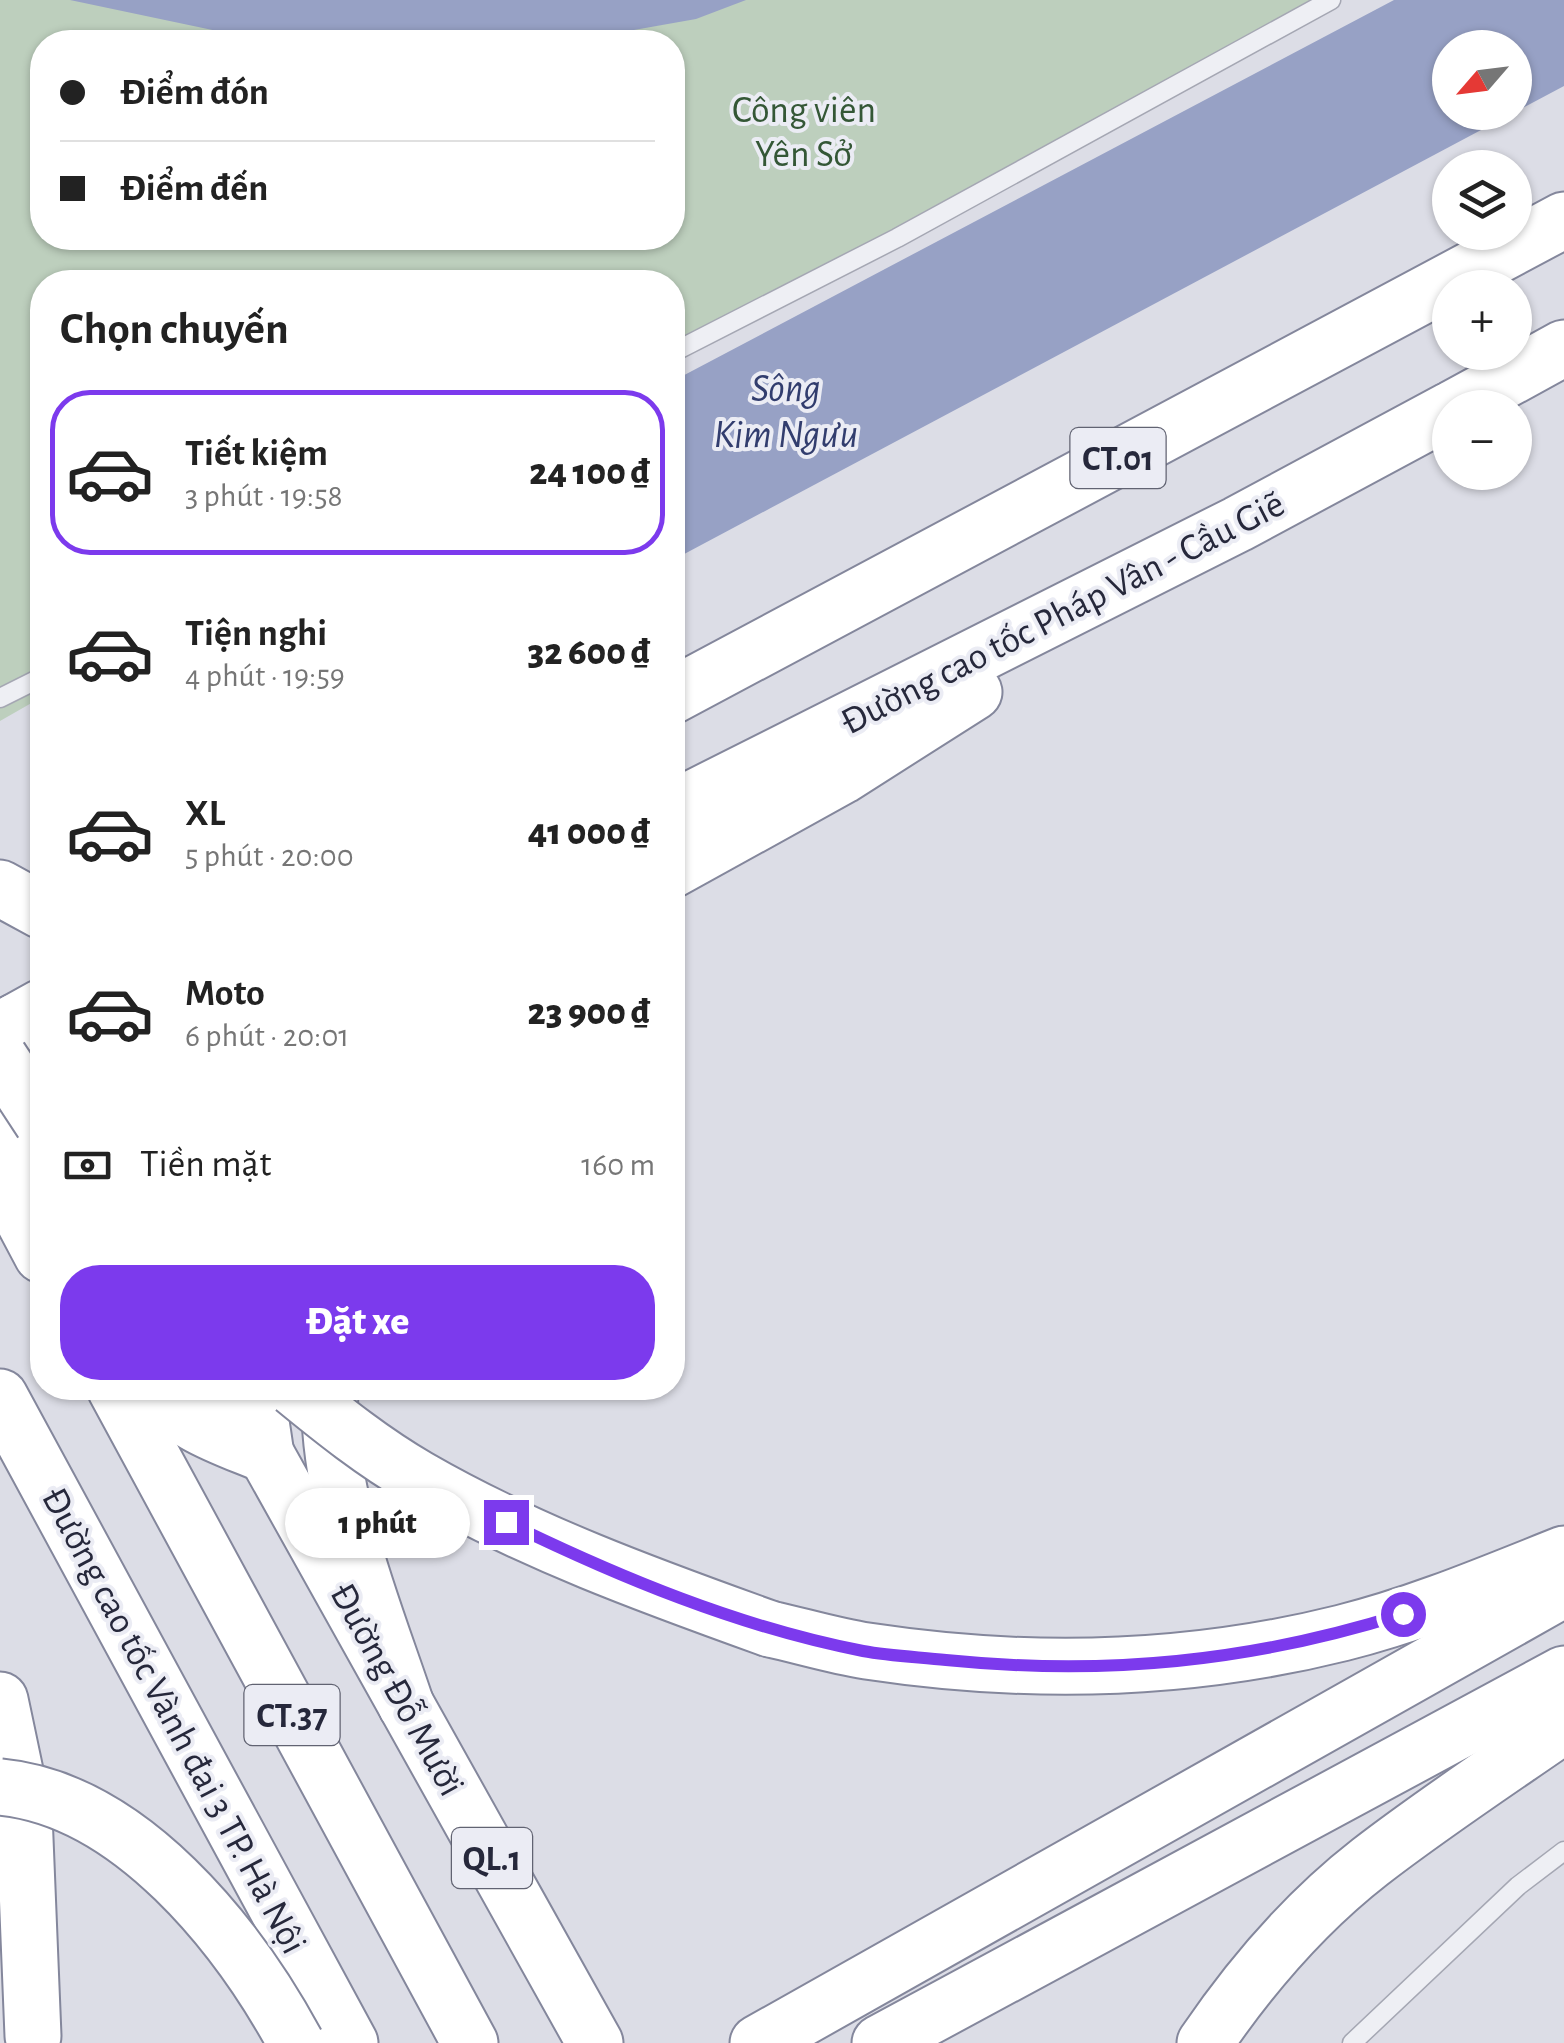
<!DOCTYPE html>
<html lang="vi">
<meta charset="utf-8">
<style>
:root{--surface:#fff;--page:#f2f2f2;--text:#222;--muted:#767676;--line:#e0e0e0;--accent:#7c3aed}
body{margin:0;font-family:"Alegreya Sans",sans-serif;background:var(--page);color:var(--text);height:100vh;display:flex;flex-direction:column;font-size:38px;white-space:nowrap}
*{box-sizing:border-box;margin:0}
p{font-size:32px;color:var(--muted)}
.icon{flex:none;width:55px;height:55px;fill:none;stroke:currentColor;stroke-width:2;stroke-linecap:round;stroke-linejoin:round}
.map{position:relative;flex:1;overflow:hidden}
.drawer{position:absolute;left:30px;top:270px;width:655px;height:1130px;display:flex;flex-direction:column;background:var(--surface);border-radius:40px;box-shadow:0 2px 8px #0004}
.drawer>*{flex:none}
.banner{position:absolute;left:30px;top:30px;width:655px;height:220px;border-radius:40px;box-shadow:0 2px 8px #0004;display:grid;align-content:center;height:220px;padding:0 30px;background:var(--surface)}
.needle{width:65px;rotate:242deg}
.tools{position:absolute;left:1432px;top:30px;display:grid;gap:20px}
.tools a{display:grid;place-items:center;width:100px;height:100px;border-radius:50%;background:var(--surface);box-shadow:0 2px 8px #0004;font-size:50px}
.end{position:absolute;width:45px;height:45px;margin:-22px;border:12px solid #7c3aed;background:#fff;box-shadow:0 0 0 5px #fff}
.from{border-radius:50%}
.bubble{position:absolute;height:70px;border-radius:35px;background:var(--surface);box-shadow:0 2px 8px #0004;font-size:32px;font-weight:800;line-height:70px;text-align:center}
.banner b{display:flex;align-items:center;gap:35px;height:95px;font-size:38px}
.banner b+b{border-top:2px solid var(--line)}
.banner i{width:25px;height:25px;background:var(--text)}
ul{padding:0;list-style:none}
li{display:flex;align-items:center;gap:30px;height:165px;margin:0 20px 15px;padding:0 10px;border:5px solid transparent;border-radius:40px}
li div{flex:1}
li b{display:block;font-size:38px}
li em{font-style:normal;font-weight:800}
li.selected{border-color:var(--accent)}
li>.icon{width:90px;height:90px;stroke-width:1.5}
h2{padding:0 30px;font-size:45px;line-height:120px}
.pay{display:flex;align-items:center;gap:25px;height:110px;padding:0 30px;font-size:38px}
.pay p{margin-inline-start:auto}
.button{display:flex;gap:20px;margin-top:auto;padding:20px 30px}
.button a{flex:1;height:115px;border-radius:40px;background:var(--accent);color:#fff;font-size:40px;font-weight:800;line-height:115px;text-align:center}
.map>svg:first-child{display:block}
.green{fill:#bdcfbd;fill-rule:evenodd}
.water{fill:#97a1c5}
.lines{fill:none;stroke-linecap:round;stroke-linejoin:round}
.service-casing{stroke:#a5a7b3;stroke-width:21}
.trunk-casing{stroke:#84879c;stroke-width:59}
.motorway-casing{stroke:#84879c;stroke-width:59}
.service{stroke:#eeeff4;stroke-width:18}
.trunk{stroke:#fff;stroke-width:55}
.motorway{stroke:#fff;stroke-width:55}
.motorway-bridge-casing{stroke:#84879c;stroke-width:59;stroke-linecap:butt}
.motorway-bridge{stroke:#fff;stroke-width:55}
.route{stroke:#7c3aed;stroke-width:12}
.labels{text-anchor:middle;stroke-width:8;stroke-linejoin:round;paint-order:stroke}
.shield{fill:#ebecf4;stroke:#616372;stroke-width:2.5}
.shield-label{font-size:35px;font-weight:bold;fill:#26283b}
.park-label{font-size:38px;fill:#345736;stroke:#ebecf4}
.street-label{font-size:38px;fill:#26283b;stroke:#ebecf4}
.water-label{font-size:40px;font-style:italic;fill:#323d6e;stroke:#ebecf4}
</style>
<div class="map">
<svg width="1564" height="2043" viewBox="0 0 1564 2043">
<rect width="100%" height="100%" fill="#dcdde6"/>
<path class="green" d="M0,0H1313L673,351L672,282H42V697L0,721ZM42,42H672V238H42Z"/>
<g class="water">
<path d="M70,0H746L696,19L566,42H318L222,32Z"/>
<path d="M1394,0H1564V86L1515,112V48H1450V112L1513,113L673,560V381Z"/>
</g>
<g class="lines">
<defs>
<g id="service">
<path d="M672,353L897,238L1331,0"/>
<path d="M0,698L42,677"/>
<path d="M1352,2043L1518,1886L1564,1851"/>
</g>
<g id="trunk">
<path d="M0,1031L15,1022L42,1069"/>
<path d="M4,1126L42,1192"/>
<path d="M155,1388C180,1425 226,1438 266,1455"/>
<path d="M229,1388L595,2043"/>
<path d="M0,1700L24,1814L33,2036"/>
</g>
<g id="motorway">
<path d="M1454,408L1564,348"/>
<path d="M672,696L1564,220"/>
<path d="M672,809L1238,524L1450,410"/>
<path d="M672,870L842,776L974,692"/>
<path d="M0,888L42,911"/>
<path d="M15,1022L42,1007"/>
<path d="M0,1176L42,1255"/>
<path d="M115,1388L470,2043"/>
<path d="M256,1388L266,1455"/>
<path d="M330,1388C325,1493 373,1606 406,1705"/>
<path d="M0,1397L350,2043"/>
<path d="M770,1629C802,1636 834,1646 867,1651C1026,1675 1186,1672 1342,1633C1418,1614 1491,1583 1564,1554"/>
<path d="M758,2043L1564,1589"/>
<path d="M880,2043L1564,1674"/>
<path d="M1205,2043C1250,1977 1307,1911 1370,1862C1432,1814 1499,1770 1564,1725"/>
</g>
</defs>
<use href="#service" class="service-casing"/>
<use href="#trunk" class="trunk-casing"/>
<use href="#motorway" class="motorway-casing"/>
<use href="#service" class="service"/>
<use href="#trunk" class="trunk"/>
<use href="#motorway" class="motorway"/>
<defs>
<g id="motorway-bridge">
<path d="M0,1058L42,1122"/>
<path d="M294,1388C333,1420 373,1452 418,1478C529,1542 650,1586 770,1629"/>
<path d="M0,1787C130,1799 238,1936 296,2043"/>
</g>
</defs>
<use href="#motorway-bridge" class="motorway-bridge-casing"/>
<use href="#motorway-bridge" class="motorway-bridge"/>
</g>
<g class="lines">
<path class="route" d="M506,1522C619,1577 739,1627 863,1651C890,1656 918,1657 946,1660C1105,1676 1250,1662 1403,1614"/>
</g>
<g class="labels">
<g class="shield">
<rect x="1070.5" y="428" width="95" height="60" rx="8"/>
<rect x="244.5" y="1685" width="95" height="60" rx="8"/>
<rect x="452" y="1828" width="80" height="60" rx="8"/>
</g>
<g class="shield-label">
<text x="1118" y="470">CT.01</text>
<text x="292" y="1727">CT.37</text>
<text x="492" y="1870">QL.1</text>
</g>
<g class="park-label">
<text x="804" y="122">Công viên<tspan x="804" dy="44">Yên Sở</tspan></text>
</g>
<g class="street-label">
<text transform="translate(1062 612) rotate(-27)" y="13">Đường cao tốc Pháp Vân - Cầu Giẽ</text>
<text transform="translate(398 1689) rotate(61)" y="13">Đường Đỗ Mười</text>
<text transform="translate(175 1720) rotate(62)" y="13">Đường cao tốc Vành đai 3 TP. Hà Nội</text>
</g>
<g class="water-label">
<text x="786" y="401">Sông<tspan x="786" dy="46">Kim Ngưu</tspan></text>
</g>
</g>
</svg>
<div class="tools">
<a><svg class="needle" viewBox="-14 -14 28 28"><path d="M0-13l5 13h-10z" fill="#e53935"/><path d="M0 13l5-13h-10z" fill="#767676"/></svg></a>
<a><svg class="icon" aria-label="layers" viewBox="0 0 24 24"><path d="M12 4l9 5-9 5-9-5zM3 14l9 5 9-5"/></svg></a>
<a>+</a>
<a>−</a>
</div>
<i class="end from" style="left:1403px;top:1614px"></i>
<i class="end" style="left:506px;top:1522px"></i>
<div class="bubble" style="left:285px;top:1488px;width:185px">1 phút</div>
<div class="banner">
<b><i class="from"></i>Điểm đón</b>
<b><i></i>Điểm đến</b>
</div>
<section class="drawer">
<h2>Chọn chuyến</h2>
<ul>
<li class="selected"><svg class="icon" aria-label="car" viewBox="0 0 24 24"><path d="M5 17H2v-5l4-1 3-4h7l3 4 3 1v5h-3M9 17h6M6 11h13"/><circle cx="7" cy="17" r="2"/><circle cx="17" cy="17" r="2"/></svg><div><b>Tiết kiệm</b><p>3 phút · 19:58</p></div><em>24 100 ₫</em></li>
<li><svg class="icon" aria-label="car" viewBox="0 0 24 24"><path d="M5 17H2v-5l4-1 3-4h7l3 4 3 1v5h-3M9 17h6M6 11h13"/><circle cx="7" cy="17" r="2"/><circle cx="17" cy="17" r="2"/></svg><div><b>Tiện nghi</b><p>4 phút · 19:59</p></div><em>32 600 ₫</em></li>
<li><svg class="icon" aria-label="car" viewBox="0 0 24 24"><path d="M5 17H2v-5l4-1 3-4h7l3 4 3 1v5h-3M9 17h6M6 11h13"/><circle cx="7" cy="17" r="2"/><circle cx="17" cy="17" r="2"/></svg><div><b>XL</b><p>5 phút · 20:00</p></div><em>41 000 ₫</em></li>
<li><svg class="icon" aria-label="car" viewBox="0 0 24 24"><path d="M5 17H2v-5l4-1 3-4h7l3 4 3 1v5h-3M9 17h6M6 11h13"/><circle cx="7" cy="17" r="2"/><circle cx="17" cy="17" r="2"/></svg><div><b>Moto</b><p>6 phút · 20:01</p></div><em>23 900 ₫</em></li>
</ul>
<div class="pay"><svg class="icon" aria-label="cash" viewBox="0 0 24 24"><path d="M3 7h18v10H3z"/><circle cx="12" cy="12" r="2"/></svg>Tiền mặt<p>160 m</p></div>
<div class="button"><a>Đặt xe</a></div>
</section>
</div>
